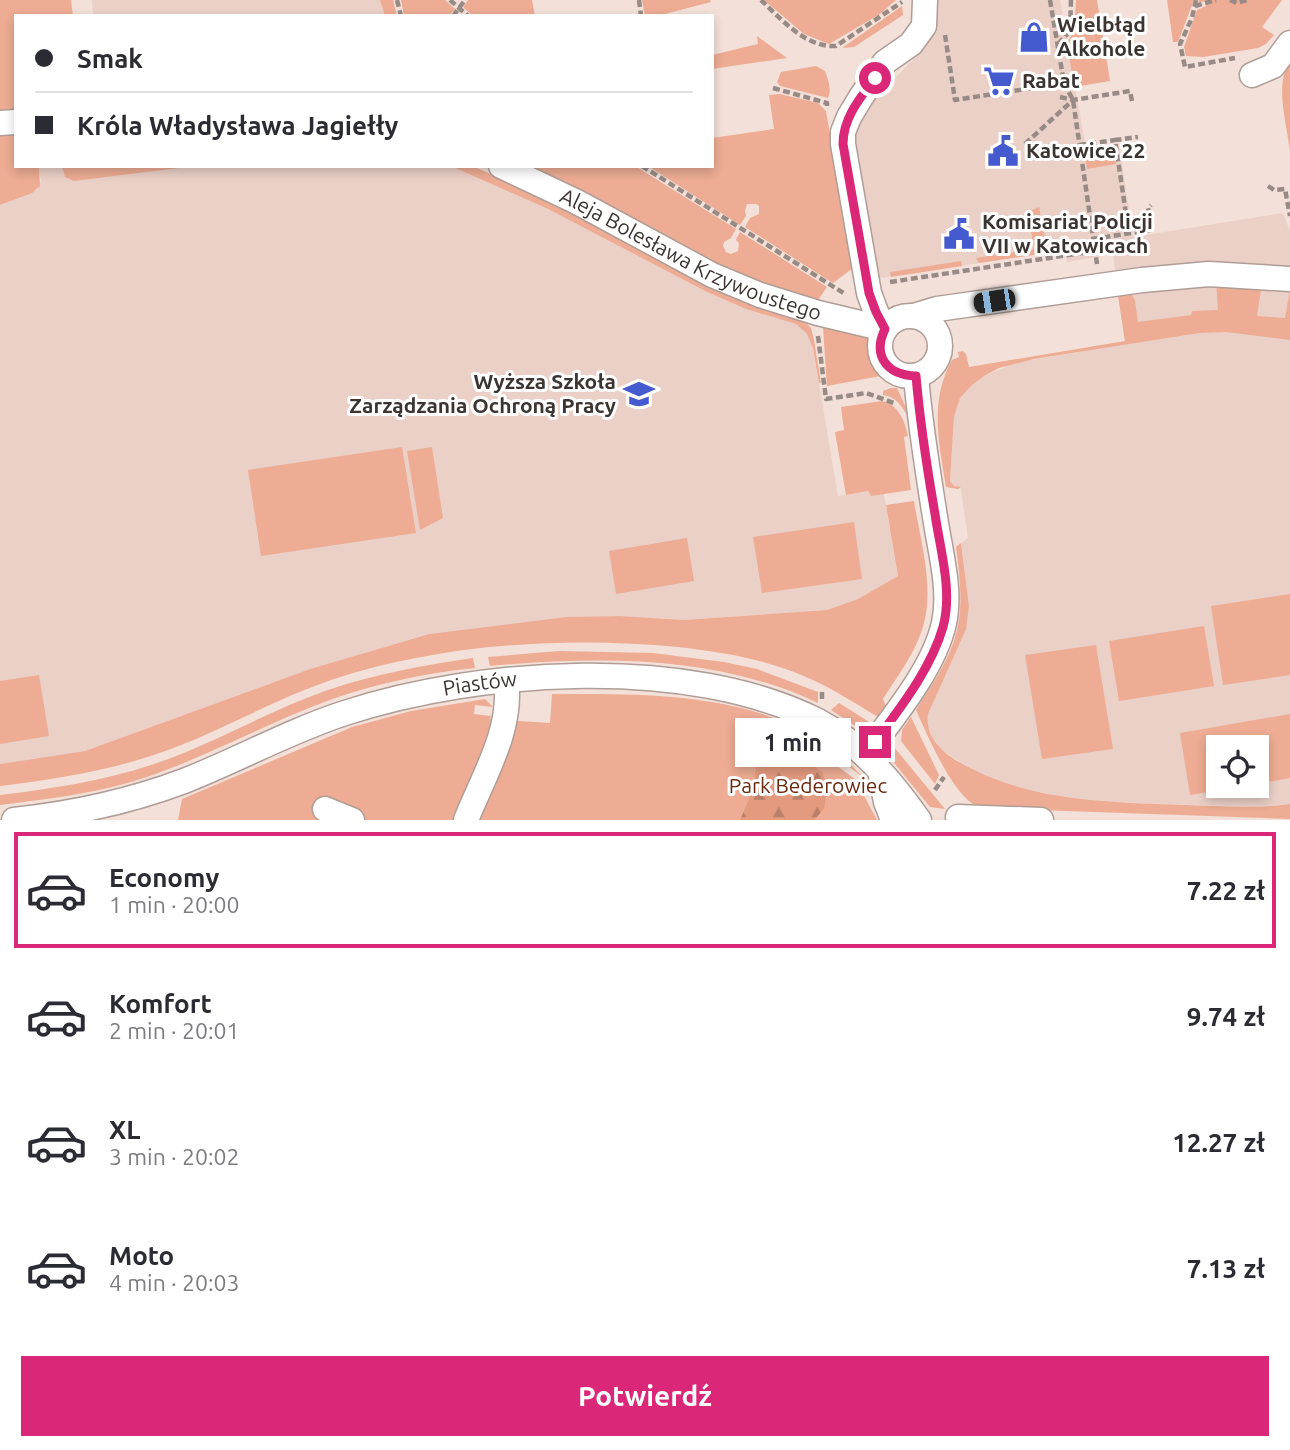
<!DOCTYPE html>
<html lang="pl">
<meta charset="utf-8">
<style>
:root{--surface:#fff;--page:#f2f2f3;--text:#2b2b33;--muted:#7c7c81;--line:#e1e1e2;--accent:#db2777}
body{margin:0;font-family:Ubuntu,sans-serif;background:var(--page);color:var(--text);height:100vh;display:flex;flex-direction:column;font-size:26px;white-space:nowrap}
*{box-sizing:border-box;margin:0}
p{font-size:23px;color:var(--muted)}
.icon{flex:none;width:38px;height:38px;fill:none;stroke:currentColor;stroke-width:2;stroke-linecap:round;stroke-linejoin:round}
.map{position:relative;height:820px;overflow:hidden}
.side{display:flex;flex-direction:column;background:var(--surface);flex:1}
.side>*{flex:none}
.hud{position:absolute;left:14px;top:14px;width:700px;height:154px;border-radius:0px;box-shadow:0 4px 10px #0003;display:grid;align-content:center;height:154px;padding:0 21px;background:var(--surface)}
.controls{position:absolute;left:1206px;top:735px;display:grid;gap:14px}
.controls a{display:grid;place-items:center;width:63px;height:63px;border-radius:0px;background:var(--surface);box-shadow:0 4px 10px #0003;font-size:35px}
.end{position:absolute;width:32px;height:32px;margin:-16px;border:9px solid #db2777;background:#fff;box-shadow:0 0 0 4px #fff}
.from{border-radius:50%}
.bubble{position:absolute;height:49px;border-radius:0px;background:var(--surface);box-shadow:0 4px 10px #0003;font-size:23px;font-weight:600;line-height:49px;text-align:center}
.car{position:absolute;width:21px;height:42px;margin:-21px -10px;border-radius:9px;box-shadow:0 0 5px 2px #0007;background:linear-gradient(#222 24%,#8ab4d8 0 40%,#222 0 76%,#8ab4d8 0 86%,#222 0)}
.hud b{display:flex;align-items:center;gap:24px;height:66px;font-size:26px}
.hud b+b{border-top:2px solid var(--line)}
.hud i{width:18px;height:18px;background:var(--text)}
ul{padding:12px 0 0;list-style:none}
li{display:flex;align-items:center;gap:21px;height:116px;margin:0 14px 10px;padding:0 7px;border:4px solid transparent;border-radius:0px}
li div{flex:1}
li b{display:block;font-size:26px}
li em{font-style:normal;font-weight:600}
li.on{border-color:var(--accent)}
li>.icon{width:63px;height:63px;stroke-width:1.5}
.cta{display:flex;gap:14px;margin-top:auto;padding:14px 21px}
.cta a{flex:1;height:80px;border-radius:0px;background:var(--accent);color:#fff;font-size:28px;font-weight:600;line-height:80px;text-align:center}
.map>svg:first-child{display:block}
.built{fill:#ebd0c7;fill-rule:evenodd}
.green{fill:#edac93}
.forest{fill:url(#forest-firs)}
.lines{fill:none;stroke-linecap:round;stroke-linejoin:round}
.minor-casing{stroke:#af9d96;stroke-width:27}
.path{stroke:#988b86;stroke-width:4.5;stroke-dasharray:7 3.5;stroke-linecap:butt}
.minor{stroke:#fff;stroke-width:24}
.route{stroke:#db2777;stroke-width:9}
.labels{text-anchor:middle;stroke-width:6;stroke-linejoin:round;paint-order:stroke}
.poi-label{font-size:21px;font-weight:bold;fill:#3b3431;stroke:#fff;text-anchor:start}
.street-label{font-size:21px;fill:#3b3431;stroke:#fff}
.park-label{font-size:21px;fill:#6a2a0e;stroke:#fff}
</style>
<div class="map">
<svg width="1290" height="820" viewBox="0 0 1290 820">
<defs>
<pattern id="forest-firs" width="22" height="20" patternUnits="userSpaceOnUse" patternTransform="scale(1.75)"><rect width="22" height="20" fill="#e39b7f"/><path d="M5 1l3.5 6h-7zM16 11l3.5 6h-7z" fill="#b97f69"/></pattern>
</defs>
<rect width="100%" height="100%" fill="#f3e0d9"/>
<g class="built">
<path d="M92,0H380L385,16H93Z"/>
<path d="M934,0H1060L1086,149L1119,144L1133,237L1283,213L1290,231V804L1256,807L1107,802L1059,796L1013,786L985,777L940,749L932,738L927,724L928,714L965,629L969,606L961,543L968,538L963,505L961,488L954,486L950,481L954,417L960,398L972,385L984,376L1015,363L1125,344L1113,254L1067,262L1066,250L875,279L850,131L861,112L925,48L933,26ZM1218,747H1256V786H1218Z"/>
<path d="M39,166H451L548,209L707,292L746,309L796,324L807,334L813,348L838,496L883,489L898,576L858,599L827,610L684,620L620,616L566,617L428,634L310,669L85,751L0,764V205L37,190L41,181Z"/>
</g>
<g class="green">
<path d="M0,0H71L73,16H16V113L0,114Z"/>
<path d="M380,0H393L397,16H385Z"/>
<path d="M401,0H445L455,9L449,16H404Z"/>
<path d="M468,0H532L535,16H473L463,7Z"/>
<path d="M642,0H710L711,2L657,16H645Z"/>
<path d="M764,0H896L880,14L829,44L804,34Z"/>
<path d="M1076,0H1097L1110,81L1074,87L1067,42L1074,32Z"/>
<path d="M1167,0H1194L1178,42H1173Z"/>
<path d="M1199,0H1282L1262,27L1274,35L1266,44L1258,48L1203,57L1186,56L1184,47L1197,10L1206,6L1205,1L1198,3Z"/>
<path d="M902,6L903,15L854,47L842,48Z"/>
<path d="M757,36L787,58L712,69V55L758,44Z"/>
<path d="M1290,60V151C1287,124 1274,84 1290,60Z"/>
<path d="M816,66L825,71C828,79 832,90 828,98L780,86L777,82L781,72Z"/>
<path d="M780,94L818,103L826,111L853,268L833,283L745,227L750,218L759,214V206L756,204H747L745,211L746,216L740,225L648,166H712V138L774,129L769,95Z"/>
<path d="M16,133V166H39L40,186L32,193L0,205V134Z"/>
<path d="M1113,145L1116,164L1087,169L1084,149Z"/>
<path d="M62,166H195L74,181L65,177Z"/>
<path d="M451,166H472L484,171L570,212L712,289L768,311L803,320L811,328L814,340L821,383H819L813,348L807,334L796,324L746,309L707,292L548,209Z"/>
<path d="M528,166H635L736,229L731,238L724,242L723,246L726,252L731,254L738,251L739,243L736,240L740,232L827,287L816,303L766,289Z"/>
<path d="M1039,207L1047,249L1066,246V250L979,263L976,258L1034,249L1028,212Z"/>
<path d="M961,261L962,266L891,277L890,272Z"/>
<path d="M1216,281L1262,283L1257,316L1285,318L1290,290V340L1226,332L1199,333L1034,359L999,368L984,376L972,385L960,398L954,417L950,481L954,486L961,487L958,489L946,487C939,443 929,401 952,360L959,357L958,352L963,351L966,354L969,367L1125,341L1118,296L1130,291L1135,301L1138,322L1191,315L1192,311L1218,310Z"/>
<path d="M823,327L869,336L874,359L886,375L827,386Z"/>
<path d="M891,388H897L909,414L907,415C900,404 896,397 883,395V391Z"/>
<path d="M882,401C898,404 905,421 908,436L904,437L911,490L871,496L868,491L846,495L835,432L844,430L841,407Z"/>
<path d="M402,447L416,533L261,556L248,470Z"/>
<path d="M432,447L443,518L420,530L407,451Z"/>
<path d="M914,501C920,539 934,585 924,623C917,651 898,675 883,699L887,709L880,718C856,704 832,688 806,677C766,659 721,652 678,647C566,636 439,644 331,680C278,698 228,727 176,747C120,769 59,779 0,786V764L85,751L310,669L429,634L566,617L620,616L684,620L827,610L858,599L898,576L886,505Z"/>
<path d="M854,522L862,579L762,593L753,537Z"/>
<path d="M687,538L694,581L616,594L609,551Z"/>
<path d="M961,543L969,606L966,629L928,714C925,738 942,752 961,763C1029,802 1108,802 1184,805C1219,806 1255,809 1290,804V819L983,808C956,805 927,734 916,710C959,644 967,626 956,547Z"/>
<path d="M1290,594V675L1223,685L1211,606Z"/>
<path d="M1204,626L1214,686L1119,701L1109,641Z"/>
<path d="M1096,645L1113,749L1042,759L1025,655Z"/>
<path d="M559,651L653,653L724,662L757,669L818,692V703C717,655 599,656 490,666L488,657Z"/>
<path d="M473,658L475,668C422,673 364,686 314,706C258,728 205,757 147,777C101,793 48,799 0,805V795C50,789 103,781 151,765C212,745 267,711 328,690C375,674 424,665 473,658Z"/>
<path d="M39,675L49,736L0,744V681Z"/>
<path d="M552,694C637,694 729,692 806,732L802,741L855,779L877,820H178L182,799L352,727L411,711L485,699L493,707L475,705L474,714L491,716L490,719L550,723Z"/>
<path d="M839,703L874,725L857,727L831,710Z"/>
<path d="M1290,714V778L1257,784L1256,747H1218V786H1243L1190,795L1180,733Z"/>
<path d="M911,717L939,775L935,784L901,741L902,730Z"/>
<path d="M820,740L852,766L864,778L818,744Z"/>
<path d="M889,741L945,809L930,807L890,758Z"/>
</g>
<path class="forest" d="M756,738L774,739L787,745L823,773L827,791L824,809L814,820H740C750,798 757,781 756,757L737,742Z"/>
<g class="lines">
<defs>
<g id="minor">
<path d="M1252,75L1273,66L1290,43"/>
<path d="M0,123L16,122"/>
<path id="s1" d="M501,166L577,202L712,275L760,295L818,313L885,329"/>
<circle cx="910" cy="346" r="30"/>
<path d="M914,316L937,309L1142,280L1209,274L1290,279"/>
<path d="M885,329L876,312L869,293L843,144V132L849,117L861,97L885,62L911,44L924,26L925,0"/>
<path d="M865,755C892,718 934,669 944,623C951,591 941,555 936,523C928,474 920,425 916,376"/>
<path d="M881,776L886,802L893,820"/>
<path d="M325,809L352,820"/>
<path d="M958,817L1041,820"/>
<path id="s2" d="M14,820C70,814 131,801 184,781C238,760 289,731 345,713C480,669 688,655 818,721C860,743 892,782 919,820"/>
<path d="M466,820C483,777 513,729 506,681"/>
</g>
</defs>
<use href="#minor" class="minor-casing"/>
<g class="path">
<path d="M397,0L401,16"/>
<path d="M450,0L468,16"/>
<path d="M639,0L641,16"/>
<path d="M761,0C781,19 806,48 836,46L902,2"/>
<path d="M1050,0L1064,83L1073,100L1097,264"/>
<path d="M1196,0L1192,18L1180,44L1185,67L1235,58"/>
<path d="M1230,0L1237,3L1247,0"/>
<path d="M1195,6L1216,0"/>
<path d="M453,16L465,0"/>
<path d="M945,35L955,100L1064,83"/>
<path d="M1058,44L1070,31L1071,0"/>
<path d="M773,88L827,103V106"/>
<path d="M1060,97L1073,100"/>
<path d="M1025,144L1073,100L1130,91L1132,101"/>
<path d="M1079,145L1115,140"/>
<path d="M642,166L845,294"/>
<path d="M1268,186L1274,190L1285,189L1290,216"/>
<path d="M1129,234L1115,140L1138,137"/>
<path d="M1093,239L1150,230L1152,227L1148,208L1151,205"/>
<path d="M890,282L1095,251"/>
<path d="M818,336L826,399L866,393L894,403"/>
<path d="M822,699V689"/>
<path d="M935,790L944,777"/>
</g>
<use href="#minor" class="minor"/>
</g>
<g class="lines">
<path class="route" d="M875,742C900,708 931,669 943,627C953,592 940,549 935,514C927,468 920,422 916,376C887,375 872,356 885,329L876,312L869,293L843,144C843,118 860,98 875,78"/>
</g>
<defs>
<symbol id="shop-bare" viewBox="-9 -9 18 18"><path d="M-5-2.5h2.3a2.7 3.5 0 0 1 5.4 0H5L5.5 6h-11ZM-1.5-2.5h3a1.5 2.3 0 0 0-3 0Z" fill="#455ace" stroke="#fff" stroke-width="2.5" paint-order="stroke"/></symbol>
<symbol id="supermarket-bare" viewBox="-9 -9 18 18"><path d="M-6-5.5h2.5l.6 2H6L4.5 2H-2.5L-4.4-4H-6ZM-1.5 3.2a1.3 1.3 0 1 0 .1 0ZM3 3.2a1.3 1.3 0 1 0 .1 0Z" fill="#455ace" stroke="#fff" stroke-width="2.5" paint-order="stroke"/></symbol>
<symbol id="civic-bare" viewBox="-9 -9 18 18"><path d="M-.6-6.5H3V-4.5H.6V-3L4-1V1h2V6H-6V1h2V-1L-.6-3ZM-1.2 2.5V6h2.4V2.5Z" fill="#455ace" stroke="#fff" stroke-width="2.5" paint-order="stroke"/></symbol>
<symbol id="university-bare" viewBox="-9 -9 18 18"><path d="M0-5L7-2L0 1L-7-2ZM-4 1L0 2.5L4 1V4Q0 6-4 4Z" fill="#455ace" stroke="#fff" stroke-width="2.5" paint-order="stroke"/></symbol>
</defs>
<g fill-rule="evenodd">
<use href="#shop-bare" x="1012" y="15" width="44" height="44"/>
<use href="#supermarket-bare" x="977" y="59" width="44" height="44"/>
<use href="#civic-bare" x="981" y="129" width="44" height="44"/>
<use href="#civic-bare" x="937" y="212" width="44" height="44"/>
<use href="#university-bare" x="617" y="372" width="44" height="44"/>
</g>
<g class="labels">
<g class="poi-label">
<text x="1057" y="32">Wielbłąd<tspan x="1057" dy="24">Alkohole</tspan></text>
<text x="1022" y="88">Rabat</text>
<text x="1026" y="158">Katowice 22</text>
<text x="982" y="229">Komisariat Policji<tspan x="982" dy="24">VII w Katowicach</tspan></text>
<text x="616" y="389" text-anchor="end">Wyższa Szkoła<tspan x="616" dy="24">Zarządzania Ochroną Pracy</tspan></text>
</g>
<g class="street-label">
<text dy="7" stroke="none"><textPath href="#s1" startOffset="210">Aleja Bolesława Krzywoustego</textPath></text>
<text dy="7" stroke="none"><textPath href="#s2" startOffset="488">Piastów</textPath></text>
</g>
<g class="park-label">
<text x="808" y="793">Park Bederowiec</text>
</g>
</g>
</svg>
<div class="controls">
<a><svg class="icon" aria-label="locate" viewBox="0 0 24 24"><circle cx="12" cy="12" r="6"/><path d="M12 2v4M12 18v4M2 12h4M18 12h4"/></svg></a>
</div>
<i class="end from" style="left:875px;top:78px"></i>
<i class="end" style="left:875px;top:742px"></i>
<div class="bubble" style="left:735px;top:718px;width:116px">1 min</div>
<i class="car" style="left:994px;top:301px;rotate:261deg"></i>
<div class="hud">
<b><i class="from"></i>Smak</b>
<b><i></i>Króla Władysława Jagiełły</b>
</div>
</div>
<section class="side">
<ul>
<li class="on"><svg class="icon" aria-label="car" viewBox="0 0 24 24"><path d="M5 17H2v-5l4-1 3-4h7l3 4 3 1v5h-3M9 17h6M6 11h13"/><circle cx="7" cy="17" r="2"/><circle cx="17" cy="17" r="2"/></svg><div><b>Economy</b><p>1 min · 20:00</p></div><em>7.22 zł</em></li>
<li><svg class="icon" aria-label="car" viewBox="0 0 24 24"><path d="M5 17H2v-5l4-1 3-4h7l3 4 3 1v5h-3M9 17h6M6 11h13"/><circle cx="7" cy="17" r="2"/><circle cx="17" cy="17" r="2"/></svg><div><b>Komfort</b><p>2 min · 20:01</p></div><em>9.74 zł</em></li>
<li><svg class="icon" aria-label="car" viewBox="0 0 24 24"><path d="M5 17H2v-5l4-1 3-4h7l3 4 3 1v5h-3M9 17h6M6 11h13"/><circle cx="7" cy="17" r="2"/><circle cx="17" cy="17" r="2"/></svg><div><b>XL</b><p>3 min · 20:02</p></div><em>12.27 zł</em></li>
<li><svg class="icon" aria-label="car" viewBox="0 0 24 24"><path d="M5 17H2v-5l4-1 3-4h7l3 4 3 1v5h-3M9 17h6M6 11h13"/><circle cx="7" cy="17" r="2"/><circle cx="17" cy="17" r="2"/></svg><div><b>Moto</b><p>4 min · 20:03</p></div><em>7.13 zł</em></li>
</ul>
<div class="cta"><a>Potwierdź</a></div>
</section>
